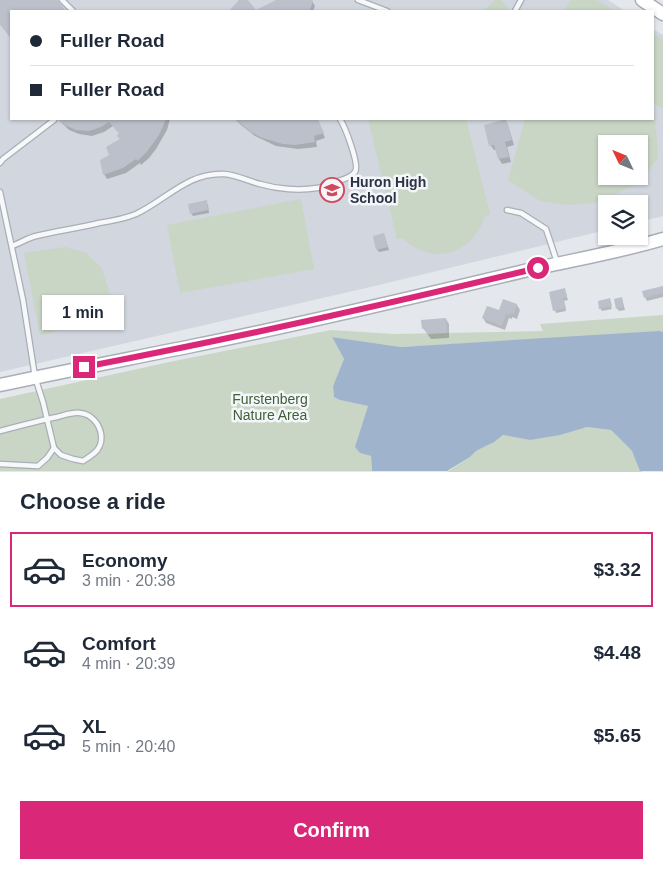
<!DOCTYPE html>
<meta charset="utf-8">
<style>
:root{--surface:#fff;--page:#f2f2f3;--text:#1f2937;--muted:#747a83;--line:#e0e1e3;--accent:#db2777}
body{margin:0;font-family:Arial,sans-serif;background:var(--page);color:var(--text);height:100vh;display:flex;flex-direction:column;font-size:19px;white-space:nowrap}
*{box-sizing:border-box;margin:0}
p{font-size:16px;color:var(--muted)}
.icon{flex:none;width:28px;height:28px;fill:none;stroke:currentColor;stroke-width:2;stroke-linecap:round;stroke-linejoin:round}
.map{position:relative;height:472px;overflow:hidden}
.side{display:flex;flex-direction:column;background:var(--surface);flex:1}
.side>*{flex:none}
.top-card{position:absolute;left:10px;top:10px;width:644px;height:110px;border-radius:0px;box-shadow:0 1px 4px #0004;display:grid;align-content:center;height:110px;padding:0 20px;background:var(--surface)}
.needle{width:32px;rotate:313deg}
.controls{position:absolute;left:598px;top:135px;display:grid;gap:10px}
.controls a{display:grid;place-items:center;width:50px;height:50px;border-radius:0px;background:var(--surface);box-shadow:0 1px 4px #0004;font-size:25px}
.end{position:absolute;width:22px;height:22px;margin:-11px;border:6px solid #db2777;background:#fff;box-shadow:0 0 0 2px #fff}
.from{border-radius:50%}
.bubble{position:absolute;height:35px;border-radius:0px;background:var(--surface);box-shadow:0 1px 4px #0004;font-size:16px;font-weight:700;line-height:35px;text-align:center}
.top-card b{display:flex;align-items:center;gap:18px;height:48px;font-size:19px}
.top-card b+b{border-top:1px solid var(--line)}
.top-card i{width:12px;height:12px;background:var(--text)}
ul{padding:0;list-style:none}
li{display:flex;align-items:center;gap:15px;height:75px;margin:0 10px 8px;padding:0 10px;border:2px solid transparent;border-radius:0px}
li div{flex:1}
li b{display:block;font-size:19px}
li em{font-style:normal;font-weight:700}
li.on{border-color:var(--accent)}
li>.icon{width:45px;height:45px;stroke-width:1.5}
h2{padding:0 20px;font-size:22px;line-height:60px}
.cta{display:flex;gap:10px;margin-top:auto;padding:10px 20px}
.cta a{flex:1;height:58px;border-radius:0px;background:var(--accent);color:#fff;font-size:20px;font-weight:700;line-height:58px;text-align:center}
.map>svg:first-child{display:block}
.built{fill:#d2d6de;fill-rule:evenodd}
.green{fill:#c9d6c5;fill-rule:evenodd}
.water{fill:#9fb4cc}
.shadow{fill:#0003}
.building{fill:#bbc0ca}
.lines{fill:none;stroke-linecap:round;stroke-linejoin:round}
.lane-casing{stroke:#a9aeb7;stroke-width:7}
.secondary-casing{stroke:#a9aeb7;stroke-width:15}
.lane{stroke:#f7f8fa;stroke-width:4.5}
.secondary{stroke:#fff;stroke-width:12}
.route{stroke:#db2777;stroke-width:6}
.labels{text-anchor:middle;stroke-width:5;stroke-linejoin:round;paint-order:stroke}
.poi-label{font-size:14px;font-weight:bold;fill:#2b3445;stroke:#f4f6f9;text-anchor:start}
.park-label{font-size:14px;fill:#3f6138;stroke:#f4f6f9}
</style>
<div class="map">
<svg width="663" height="472" viewBox="0 0 663 472">
<rect width="100%" height="100%" fill="#e4e7ec"/>
<path class="built" d="M0,0H608L625,11H11V119H652L653,29L663,35V216L639,222V204H606V230L379,285L0,372ZM606,144H639V176H606Z"/>
<g class="green">
<path d="M495,0H501L509,9L507,11H483Z"/>
<path d="M571,0H597L615,11H564Z"/>
<path d="M653,33L663,40V109L653,103Z"/>
<path d="M653,112L655,117L658,158L638,184L595,203L568,205L540,201L508,180L525,119H652ZM606,144H639V176H606Z"/>
<path d="M368,119H466L490,214L485,216C472,255 434,266 403,239H397Z"/>
<path d="M301,199L314,269L180,293L167,225Z"/>
<path d="M65,247L86,253L101,267L108,287L113,319L40,335L24,253Z"/>
<path d="M663,315V332L401,347L332,337L344,359L333,386L334,396L341,400L368,406L364,421L359,435L360,453L371,456L372,471H0V399L174,361L331,330L394,334L543,331L540,324Z"/>
<path d="M587,427L611,430L632,451L642,472H447L470,457L476,451L488,445L503,435L530,440Z"/>
</g>
<path class="water" d="M659,331L663,332V471H640L632,451L611,430L587,427L560,435L530,440L503,435L494,442L476,451L470,457L447,471H372L371,456L360,453L355,447L368,406L340,400L334,397L333,386L344,359L332,337L401,347Z"/>
<g class="shadow">
<path d="M0,0H55L65,11H11V38L0,24Z"/>
<path d="M282,0H306L312,1L315,6L313,11H256L277,1Z"/>
<path d="M58,119H170L167,130L156,149L149,158L141,165L140,163L126,173L107,179L104,174L111,155L121,140L118,136L120,134L113,126L104,132L92,136L79,134L69,130Z"/>
<path d="M235,119H317L325,138L316,141L317,147L298,149L276,146L255,136L241,125Z"/>
<path d="M505,120L508,125L514,145L507,147L511,162L502,164L499,159L497,150H494L491,146Z"/>
<path d="M206,202L208,205L209,213L193,216L191,213Z"/>
<path d="M384,234L389,250L379,252L377,249Z"/>
<path d="M663,287V297L647,301L645,297Z"/>
<path d="M566,293L568,300L564,301L566,311L556,313L555,310Z"/>
<path d="M622,299L625,310L619,311L617,308Z"/>
<path d="M609,300L612,309L602,311L600,308Z"/>
<path d="M517,305L520,310L517,319L512,317V319L509,318L505,330L486,323L483,318Z"/>
<path d="M446,319L449,324V338L431,339L423,328Z"/>
</g>
<g class="building">
<path d="M0,0H57L66,11H11V38L0,24Z"/>
<path d="M239,0H248L256,10L276,0H313L310,11H229Z"/>
<path d="M58,119H166L159,135L146,153L137,161L136,159L123,168L103,175L100,160L109,155L106,147L120,139L117,136L119,133L109,122L101,127L89,131L76,130L65,125Z"/>
<path d="M235,119H318L324,133L314,136L315,142L295,145L283,144L262,138L251,132Z"/>
<path d="M506,119L512,140L505,142L509,157L498,159L494,145L489,146L484,125Z"/>
<path d="M207,200L208,210L190,214L188,204Z"/>
<path d="M384,233L388,247L376,250L373,236Z"/>
<path d="M663,286V293L644,298L642,291Z"/>
<path d="M565,288L567,297L563,298L566,308L553,311L549,292Z"/>
<path d="M622,297L624,307L616,309L614,299Z"/>
<path d="M610,298L612,306L599,309L598,301Z"/>
<path d="M503,299L517,304L514,314L510,313L509,315L506,314L502,326L482,318L487,306L499,310Z"/>
<path d="M446,318L447,333L427,334L426,330H425L424,328L422,329L421,320Z"/>
</g>
<g class="lines">
<defs>
<g id="lane">
<path d="M62,0L73,11"/>
<path d="M358,0L387,11"/>
<path d="M515,11L521,0"/>
<path d="M0,163L3,159L54,120"/>
<path d="M0,192L23,300L35,377L43,402L54,448L61,455L73,459L83,461C94,454 103,449 101,434C99,423 91,414 80,413C73,412 65,415 57,417C38,421 19,426 0,431"/>
<path d="M507,210L521,213L546,229L557,262"/>
<path d="M12,246C20,243 28,238 36,236C57,231 79,228 99,223C112,221 124,219 136,214C166,200 188,172 224,174C237,175 248,181 260,184C277,189 299,191 317,188C323,187 329,184 335,182C341,180 351,178 355,172C360,165 345,127 340,119"/>
<path d="M0,464L38,466L47,458L54,448"/>
</g>
<g id="secondary">
<path d="M642,0L663,14"/>
<path d="M0,385C64,371 128,359 192,346C302,324 411,298 520,272C567,261 616,253 663,239"/>
</g>
</defs>
<use href="#lane" class="lane-casing"/>
<use href="#secondary" class="secondary-casing"/>
<use href="#lane" class="lane"/>
<use href="#secondary" class="secondary"/>
</g>
<g class="lines">
<path class="route" d="M84,367C236,338 388,304 538,268"/>
</g>
<defs>
<symbol id="school-ring" viewBox="-11 -11 22 22"><circle r="9.5" fill="#f4f6f9" stroke="#d1495b" stroke-width="1.5"/><path d="M0-5L7-2L0 1L-7-2ZM-4 1L0 2.5L4 1V4Q0 6-4 4Z" fill="#d1495b"/></symbol>
</defs>
<g fill-rule="evenodd">
<use href="#school-ring" x="318" y="176" width="28" height="28"/>
</g>
<g class="labels">
<g class="poi-label">
<text x="350" y="187">Huron High<tspan x="350" dy="16">School</tspan></text>
</g>
<g class="park-label">
<text x="270" y="404">Furstenberg<tspan x="270" dy="16">Nature Area</tspan></text>
</g>
</g>
</svg>
<div class="controls">
<a><svg class="needle" viewBox="-14 -14 28 28"><path d="M0-13l5 13h-10z" fill="#e53935"/><path d="M0 13l5-13h-10z" fill="#747a83"/></svg></a>
<a><svg class="icon" aria-label="layers" viewBox="0 0 24 24"><path d="M12 4l9 5-9 5-9-5zM3 14l9 5 9-5"/></svg></a>
</div>
<i class="end from" style="left:538px;top:268px"></i>
<i class="end" style="left:84px;top:367px"></i>
<div class="bubble" style="left:42px;top:295px;width:82px">1 min</div>
<div class="top-card">
<b><i class="from"></i>Fuller Road</b>
<b><i></i>Fuller Road</b>
</div>
</div>
<section class="side">
<h2>Choose a ride</h2>
<ul>
<li class="on"><svg class="icon" aria-label="car" viewBox="0 0 24 24"><path d="M5 17H2v-5l4-1 3-4h7l3 4 3 1v5h-3M9 17h6M6 11h13"/><circle cx="7" cy="17" r="2"/><circle cx="17" cy="17" r="2"/></svg><div><b>Economy</b><p>3 min · 20:38</p></div><em>$3.32</em></li>
<li><svg class="icon" aria-label="car" viewBox="0 0 24 24"><path d="M5 17H2v-5l4-1 3-4h7l3 4 3 1v5h-3M9 17h6M6 11h13"/><circle cx="7" cy="17" r="2"/><circle cx="17" cy="17" r="2"/></svg><div><b>Comfort</b><p>4 min · 20:39</p></div><em>$4.48</em></li>
<li><svg class="icon" aria-label="car" viewBox="0 0 24 24"><path d="M5 17H2v-5l4-1 3-4h7l3 4 3 1v5h-3M9 17h6M6 11h13"/><circle cx="7" cy="17" r="2"/><circle cx="17" cy="17" r="2"/></svg><div><b>XL</b><p>5 min · 20:40</p></div><em>$5.65</em></li>
</ul>
<div class="cta"><a>Confirm</a></div>
</section>
